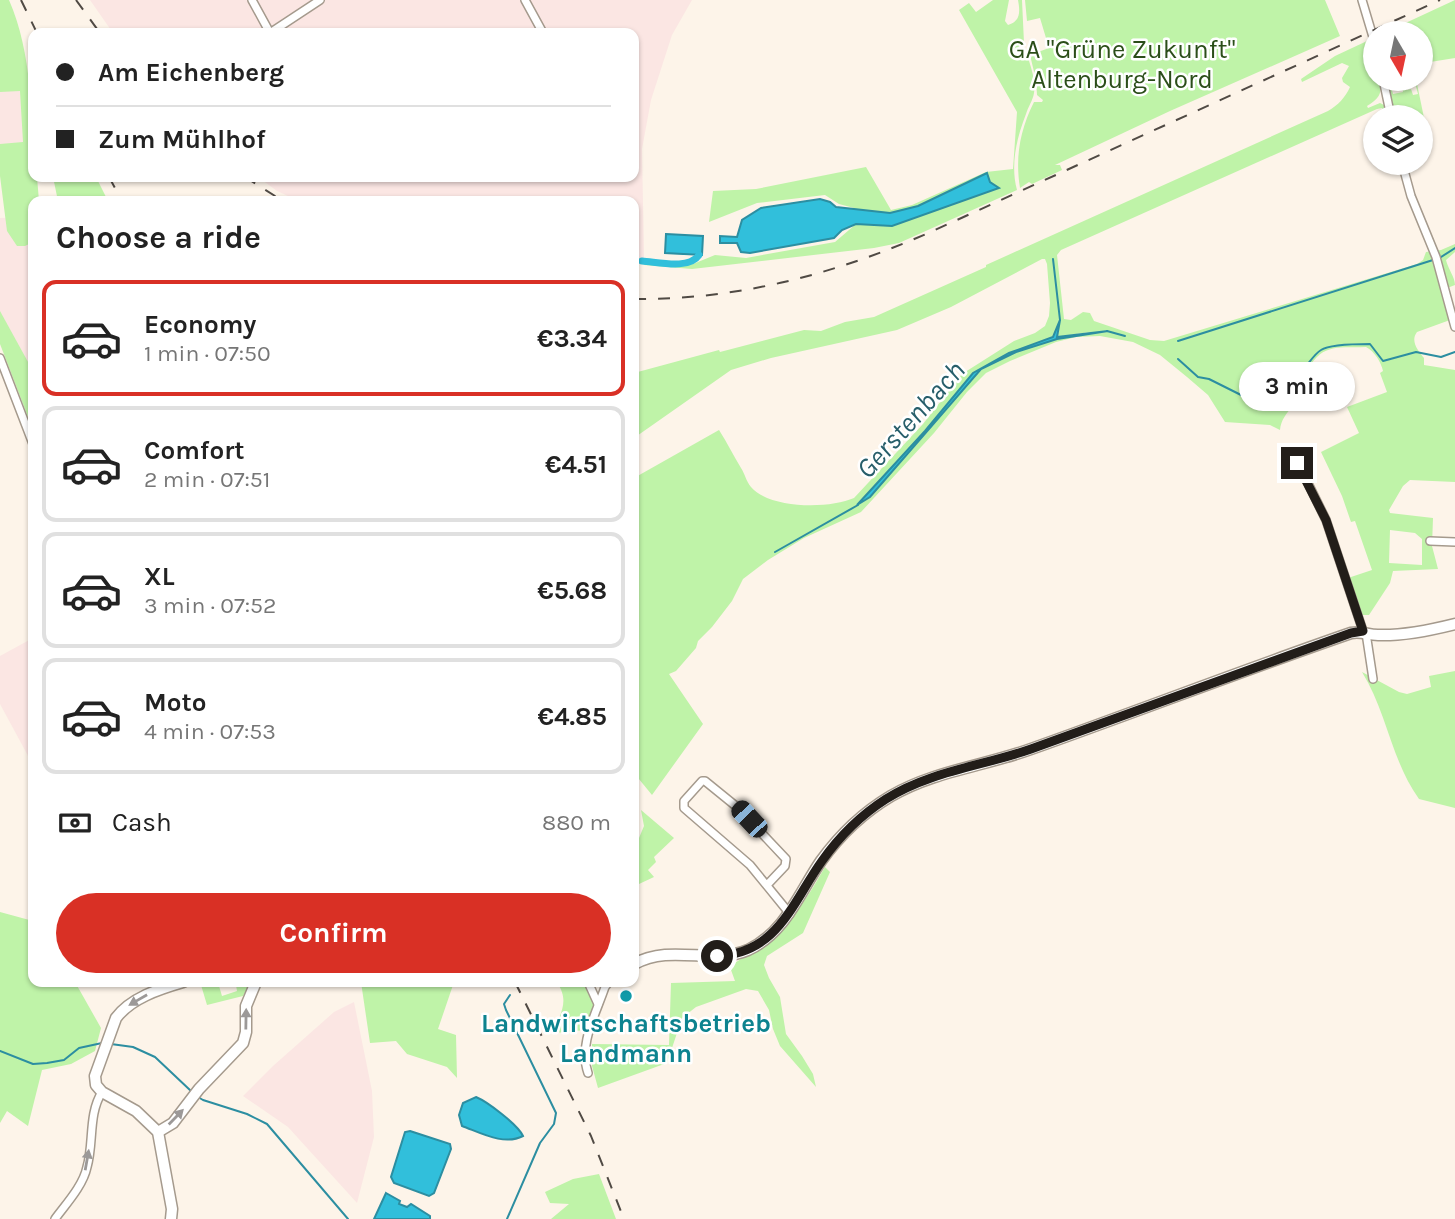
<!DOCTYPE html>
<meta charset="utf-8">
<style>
:root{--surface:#fff;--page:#f6f6f6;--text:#222;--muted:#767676;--line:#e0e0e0;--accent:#d93025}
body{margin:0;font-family:Karla,sans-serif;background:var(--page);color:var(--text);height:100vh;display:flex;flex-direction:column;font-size:26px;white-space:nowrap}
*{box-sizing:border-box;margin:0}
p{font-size:23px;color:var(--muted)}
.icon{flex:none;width:38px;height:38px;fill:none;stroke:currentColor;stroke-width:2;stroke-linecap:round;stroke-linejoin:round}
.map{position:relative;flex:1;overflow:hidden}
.details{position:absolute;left:28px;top:196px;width:611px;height:791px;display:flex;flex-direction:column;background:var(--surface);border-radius:14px;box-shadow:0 2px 5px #0004}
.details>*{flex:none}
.guide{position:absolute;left:28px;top:28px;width:611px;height:154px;border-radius:14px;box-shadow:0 2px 5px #0004;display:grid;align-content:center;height:154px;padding:0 28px;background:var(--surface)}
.needle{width:46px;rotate:171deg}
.tools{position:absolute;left:1363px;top:21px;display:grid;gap:14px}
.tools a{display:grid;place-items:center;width:70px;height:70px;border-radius:50%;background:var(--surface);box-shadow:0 2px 5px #0004;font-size:35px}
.end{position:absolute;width:32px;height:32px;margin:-16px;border:9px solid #221d19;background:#fff;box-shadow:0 0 0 4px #fff}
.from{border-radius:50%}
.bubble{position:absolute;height:49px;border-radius:24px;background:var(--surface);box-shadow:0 2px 5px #0004;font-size:23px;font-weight:700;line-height:49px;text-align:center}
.car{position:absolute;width:21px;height:42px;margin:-21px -10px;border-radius:9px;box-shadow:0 0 5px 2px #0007;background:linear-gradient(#222 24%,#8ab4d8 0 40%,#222 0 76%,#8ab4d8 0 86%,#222 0)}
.guide b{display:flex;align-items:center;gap:24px;height:66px;font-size:26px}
.guide b+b{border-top:2px solid var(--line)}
.guide i{width:18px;height:18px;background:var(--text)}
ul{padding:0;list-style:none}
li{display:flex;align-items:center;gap:21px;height:116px;margin:0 14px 10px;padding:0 14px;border:4px solid var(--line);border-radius:14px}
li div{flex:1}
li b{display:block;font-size:26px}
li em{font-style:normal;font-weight:700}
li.on{border-color:var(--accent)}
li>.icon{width:63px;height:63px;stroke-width:1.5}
h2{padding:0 28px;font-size:32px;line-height:84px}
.pay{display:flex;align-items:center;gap:18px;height:77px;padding:0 28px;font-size:26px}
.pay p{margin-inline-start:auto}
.action{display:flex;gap:14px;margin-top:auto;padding:14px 28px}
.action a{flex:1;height:80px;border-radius:42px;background:var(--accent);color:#fff;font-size:28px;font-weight:700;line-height:80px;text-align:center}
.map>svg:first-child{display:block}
.industrial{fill:#fbe6e3}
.green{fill:#bff3a8;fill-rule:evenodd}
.water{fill:#31bfdb;stroke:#2c8ea1;stroke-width:2}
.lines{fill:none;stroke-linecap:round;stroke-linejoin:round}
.stream{stroke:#2c8ea1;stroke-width:2}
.canal{stroke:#31bfdb;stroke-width:7}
.street-casing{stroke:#a59a8d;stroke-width:10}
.secondary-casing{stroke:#a59a8d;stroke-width:13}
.street{stroke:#fff;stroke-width:7}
.secondary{stroke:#fff;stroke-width:10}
.rail{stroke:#504a44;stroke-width:2;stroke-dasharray:12 12;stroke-linecap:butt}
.oneway{fill:#9c9998}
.route{stroke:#221d19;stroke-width:9}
.culture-dot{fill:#0f9aa8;stroke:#fff;stroke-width:2.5}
.labels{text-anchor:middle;stroke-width:5;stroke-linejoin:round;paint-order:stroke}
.park-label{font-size:26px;fill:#2b4e19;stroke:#fff}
.culture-label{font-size:26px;font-weight:bold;fill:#0d838f;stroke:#fff}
.water-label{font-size:28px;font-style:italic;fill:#275e6a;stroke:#fff}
</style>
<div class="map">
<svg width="1455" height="1219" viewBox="0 0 1455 1219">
<rect width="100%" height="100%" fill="#fdf4e9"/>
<g class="industrial">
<path d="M90,0H692L672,35L651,100L642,149L644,259L634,258V201H299L277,191L258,177H634V33H113Z"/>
<path d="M22,89L25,143L0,145V91Z"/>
<path d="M33,217V419L0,337V218Z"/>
<path d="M33,638V765L0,704V656Z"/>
<path d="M354,1002L372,1091L374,1137L357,1203L288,1127L243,1096L273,1066L334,1012Z"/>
</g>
<g class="green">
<path d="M0,0H9C32,52 33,121 33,177H37L39,201H33V242L25,246H17L7,231L0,176V144L23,142L20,91L0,92Z"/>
<path d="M993,0H1009L1005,21L1008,25C1021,21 1020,11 1018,0H1022L1024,43L1018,47L1020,54L1027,55C1031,67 1036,81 1034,93C1033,100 1028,107 1026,114C1017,137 1010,165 1017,190L899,243L874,248L692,269L644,265L645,263L682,265L693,264L715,255L746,258L835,242L856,224L854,208L839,204L825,195L757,203L709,222L713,191L756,189L866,167L891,210L912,205L986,172L1013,169L1017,112L959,10L969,3L976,12Z"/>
<path d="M1025,0H1325L1340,36L1170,111L1055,165H1060L1062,170L1032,184L1029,182L1020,188C1015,157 1020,130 1034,102H1042L1043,100L1037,95L1036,80L1030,55L1049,48L1040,18L1027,21Z"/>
<path d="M1455,0V58L1424,63L1421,52V33H1405L1414,30L1412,26L1395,33H1384Z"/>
<path d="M1367,41C1374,54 1375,64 1376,79H1379C1383,94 1379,98 1367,106L1368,108L1380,103L1384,105L1388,116L1382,108L1377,109L1061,250L1057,255L1064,319L1071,320L1083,312L1090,313L1094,321L1150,340L1164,341L1417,264L1423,260L1426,252L1441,250L1455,244V252L1446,260C1448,269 1455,277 1455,285L1442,290L1450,320L1417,332C1410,341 1418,351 1424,358V365L1455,370V482L1410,480L1403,486L1389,510L1390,513L1433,518L1432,546L1438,569L1393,571L1390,583L1369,615H1359L1348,578L1372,570L1355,521L1351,522L1342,496L1321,452L1359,433L1347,407L1387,392L1380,373L1383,371C1381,362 1375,352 1366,347C1334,348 1321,343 1305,375L1315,389C1301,400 1282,411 1280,430L1270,425L1225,422L1208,395L1187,377L1160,355L1133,342L1100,336L1076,337L1056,342L1010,361L986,373L967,392L934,433L861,512L804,538L768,560L743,579L732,601L712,627L698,641L696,648L676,671L669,674L703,724L652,795L634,773V478L719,430C727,442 733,455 741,468C745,474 746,481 751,487C770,509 829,509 854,498L923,424L962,374L1014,341L1035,333L1045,326L1049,316L1050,303L1047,264L1045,259H1042L951,307L897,330L771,358L731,370L634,438V373L719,350L720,352L804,330L821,331L845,322L874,317L986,267V265L1328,111C1338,105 1345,98 1350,87L1343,82L1342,78L1349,66L1342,63L1302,82L1301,79L1335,56ZM1057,329L1056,337L1090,332L1057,339L1016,352L981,369L870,497L860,503L925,431L973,373L1009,353L1053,337ZM1390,530L1415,533L1422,539V565L1389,563Z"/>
<path d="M1387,79H1389L1393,94L1403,92L1402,87L1405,86L1407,90L1411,89L1413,95L1418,94L1414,79H1416L1429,142L1421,143V139L1426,137L1424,128H1421V117H1415L1414,111L1397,114L1398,117H1395Z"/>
<path d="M53,177H96L108,201H58Z"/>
<path d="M0,311L33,371V430L0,344Z"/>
<path d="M1455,671V808L1419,799C1391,760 1387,712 1362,672L1399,692L1407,694L1431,687L1429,676Z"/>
<path d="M641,810L674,838L654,857L656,862L648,870L654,877L639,884L634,879V850L644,826Z"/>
<path d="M825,867L830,872L803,933L767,956L764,965L769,978L780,997L786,1034L802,1056L813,1074L816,1087L780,1046L773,1029L769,1010L758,991L746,989L696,1007L682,1018L667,1063L598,1088L592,1066V1044L669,1045L671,983L735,981L731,970L733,964C782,934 797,916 825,867Z"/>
<path d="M0,912L33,921V982H75L101,1028L95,1051L71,1064L42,1070L28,1126L7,1111L0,1123Z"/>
<path d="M211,982H223L224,985L219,986L222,996L237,991L236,985L250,983L243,996L207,1005L201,985Z"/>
<path d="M361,982H461V985H453L438,1029L456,1035L457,1078L447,1067L407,1054L396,1041L370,1043Z"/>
<path d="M557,982H584C596,1009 596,1000 588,1031C577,1029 566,1034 555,1032C560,1010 570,1003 557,982Z"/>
<path d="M599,1174L616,1219H551L569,1204L550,1203L545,1192L573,1179Z"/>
</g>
<g class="water">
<path d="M987,173L990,182L999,188L892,226L856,224L842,230L834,238L750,253L741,252L737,243H720V236L737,237L742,220L761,208L820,199L830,202L836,207L890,213L918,206Z"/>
<path d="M666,234L703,236L702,255L665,253Z"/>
<path d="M1060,320L1057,337L1108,331L1057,339L1016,352L981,369L870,497L857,505L925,431L973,373L1009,353L1053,337Z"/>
<path d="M476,1097C488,1102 518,1125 523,1136C504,1146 481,1133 462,1126L459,1115L463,1103Z"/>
<path d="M410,1131L450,1144L451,1149L434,1193L429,1196L394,1183L391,1177L405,1132Z"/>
<path d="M386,1193L400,1201L399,1204L407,1207L411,1204L430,1216V1219H374Z"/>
</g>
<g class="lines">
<g class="stream">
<path d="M1053,259L1060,320"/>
<path d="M1438,259L1455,248"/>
<path d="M1107,331L1125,336"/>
<path d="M1178,341L1433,260"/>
<path d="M1178,359L1198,377L1209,379L1247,398L1253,405C1266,405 1292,382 1302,371C1309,364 1313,355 1321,350C1330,344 1358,344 1370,344L1383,361L1416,352L1441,357L1455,352"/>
<path d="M775,552L858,505"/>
<path d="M111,1044L133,1047L155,1057L191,1091"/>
<path d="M0,1051L33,1064L47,1063L64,1060L79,1048L102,1043"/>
<path d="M198,1097L203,1100L247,1114L267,1124L348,1219"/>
<path d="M507,1219L540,1143L554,1124L556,1113L506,1010L504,1004L510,995"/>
</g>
<path class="canal" d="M642,261C658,262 689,270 699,255"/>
<defs>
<g id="street">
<path d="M252,0L270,33"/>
<path d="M525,0L543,33"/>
<path d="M1362,0L1376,47"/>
<path d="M270,33L320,0"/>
<path d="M1383,79L1391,117"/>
<path d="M1402,163L1411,196L1436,257L1455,327"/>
<path d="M0,358L33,444"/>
<path d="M1298,463L1326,520L1363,631"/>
<path d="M1430,541L1455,542"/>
<path d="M1366,633L1373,679"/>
<path d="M767,885L785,866L786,859L737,807L705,781H702L684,801V808L750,865L790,914"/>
<path d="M588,982L598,1004"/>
<path d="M588,1073C578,1045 596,1014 605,987L609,982"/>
<path d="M55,1219C66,1204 83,1186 87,1167C94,1143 88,1114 102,1092"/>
</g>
<g id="secondary">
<path d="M634,964C673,943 711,966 748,950C786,932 799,893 821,861C839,836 864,812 891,796C934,771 984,766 1031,749C1138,711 1244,670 1351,633C1363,631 1367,635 1378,635C1403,636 1431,630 1455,624"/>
<path d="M158,1132L173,1123L199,1089L243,1043L246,1032V1006L256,982"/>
<path d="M171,1219L172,1209L158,1132L136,1111L102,1092L96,1085L95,1076L116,1018C131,998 159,989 183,982"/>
</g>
</defs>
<use href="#street" class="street-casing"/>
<use href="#secondary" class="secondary-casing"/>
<use href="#street" class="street"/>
<use href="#secondary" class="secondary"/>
<g class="rail">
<path d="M21,0L37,33"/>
<path d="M76,0L100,33"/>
<path d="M109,177L122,201"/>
<path d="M245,177L283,201"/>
<path d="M634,299C740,300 839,273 935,230L1440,0"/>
<path d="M515,982L591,1136L624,1219"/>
</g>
</g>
<defs><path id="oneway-solid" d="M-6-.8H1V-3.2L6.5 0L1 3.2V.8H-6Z" transform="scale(1.75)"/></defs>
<g class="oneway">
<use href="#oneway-solid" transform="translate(138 1000) rotate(150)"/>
<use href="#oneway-solid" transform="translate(246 1019) rotate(-89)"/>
<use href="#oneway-solid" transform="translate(176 1117) rotate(-46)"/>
<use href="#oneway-solid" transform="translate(87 1160) rotate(-80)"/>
</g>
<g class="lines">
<path class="route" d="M717,956C778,953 792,903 822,861C839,837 861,815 886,799C930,771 983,766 1031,749C1138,711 1244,671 1351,633L1363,631L1326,520L1297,463"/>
</g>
<circle class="culture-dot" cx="626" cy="996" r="7"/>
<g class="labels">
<g class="park-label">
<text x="1122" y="58">GA "Grüne Zukunft"<tspan x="1122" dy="30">Altenburg-Nord</tspan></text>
</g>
<g class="culture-label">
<text x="626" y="1032">Landwirtschaftsbetrieb<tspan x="626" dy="30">Landmann</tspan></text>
</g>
<g class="water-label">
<text transform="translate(910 419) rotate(-48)" y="10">Gerstenbach</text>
</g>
</g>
</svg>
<div class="tools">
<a><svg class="needle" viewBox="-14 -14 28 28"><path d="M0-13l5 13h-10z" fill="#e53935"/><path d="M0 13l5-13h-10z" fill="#767676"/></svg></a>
<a><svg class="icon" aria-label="layers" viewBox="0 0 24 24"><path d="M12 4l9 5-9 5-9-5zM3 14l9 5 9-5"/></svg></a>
</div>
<i class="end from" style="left:717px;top:956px"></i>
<i class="end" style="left:1297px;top:463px"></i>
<div class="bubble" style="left:1239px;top:362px;width:116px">3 min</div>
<i class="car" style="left:749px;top:819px;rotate:317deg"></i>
<div class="guide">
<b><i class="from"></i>Am Eichenberg</b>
<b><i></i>Zum Mühlhof</b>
</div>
<section class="details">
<h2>Choose a ride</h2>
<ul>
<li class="on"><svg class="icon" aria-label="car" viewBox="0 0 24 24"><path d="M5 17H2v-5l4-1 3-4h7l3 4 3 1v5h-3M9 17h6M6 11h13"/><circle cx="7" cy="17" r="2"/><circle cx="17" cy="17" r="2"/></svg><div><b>Economy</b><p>1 min · 07:50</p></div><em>€3.34</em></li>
<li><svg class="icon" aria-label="car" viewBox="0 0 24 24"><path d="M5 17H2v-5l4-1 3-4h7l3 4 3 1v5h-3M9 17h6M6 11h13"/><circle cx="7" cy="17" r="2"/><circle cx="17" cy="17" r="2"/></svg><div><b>Comfort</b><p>2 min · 07:51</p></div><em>€4.51</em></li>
<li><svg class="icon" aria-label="car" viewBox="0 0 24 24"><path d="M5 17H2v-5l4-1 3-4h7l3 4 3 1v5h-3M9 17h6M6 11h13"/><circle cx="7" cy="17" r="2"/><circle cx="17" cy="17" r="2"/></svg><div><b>XL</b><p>3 min · 07:52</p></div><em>€5.68</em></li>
<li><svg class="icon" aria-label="car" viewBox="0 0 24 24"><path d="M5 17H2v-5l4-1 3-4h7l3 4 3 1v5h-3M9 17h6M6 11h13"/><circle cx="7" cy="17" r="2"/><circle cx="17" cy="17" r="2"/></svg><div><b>Moto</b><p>4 min · 07:53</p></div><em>€4.85</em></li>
</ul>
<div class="pay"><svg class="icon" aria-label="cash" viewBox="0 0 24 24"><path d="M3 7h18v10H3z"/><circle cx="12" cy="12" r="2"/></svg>Cash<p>880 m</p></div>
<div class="action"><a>Confirm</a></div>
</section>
</div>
